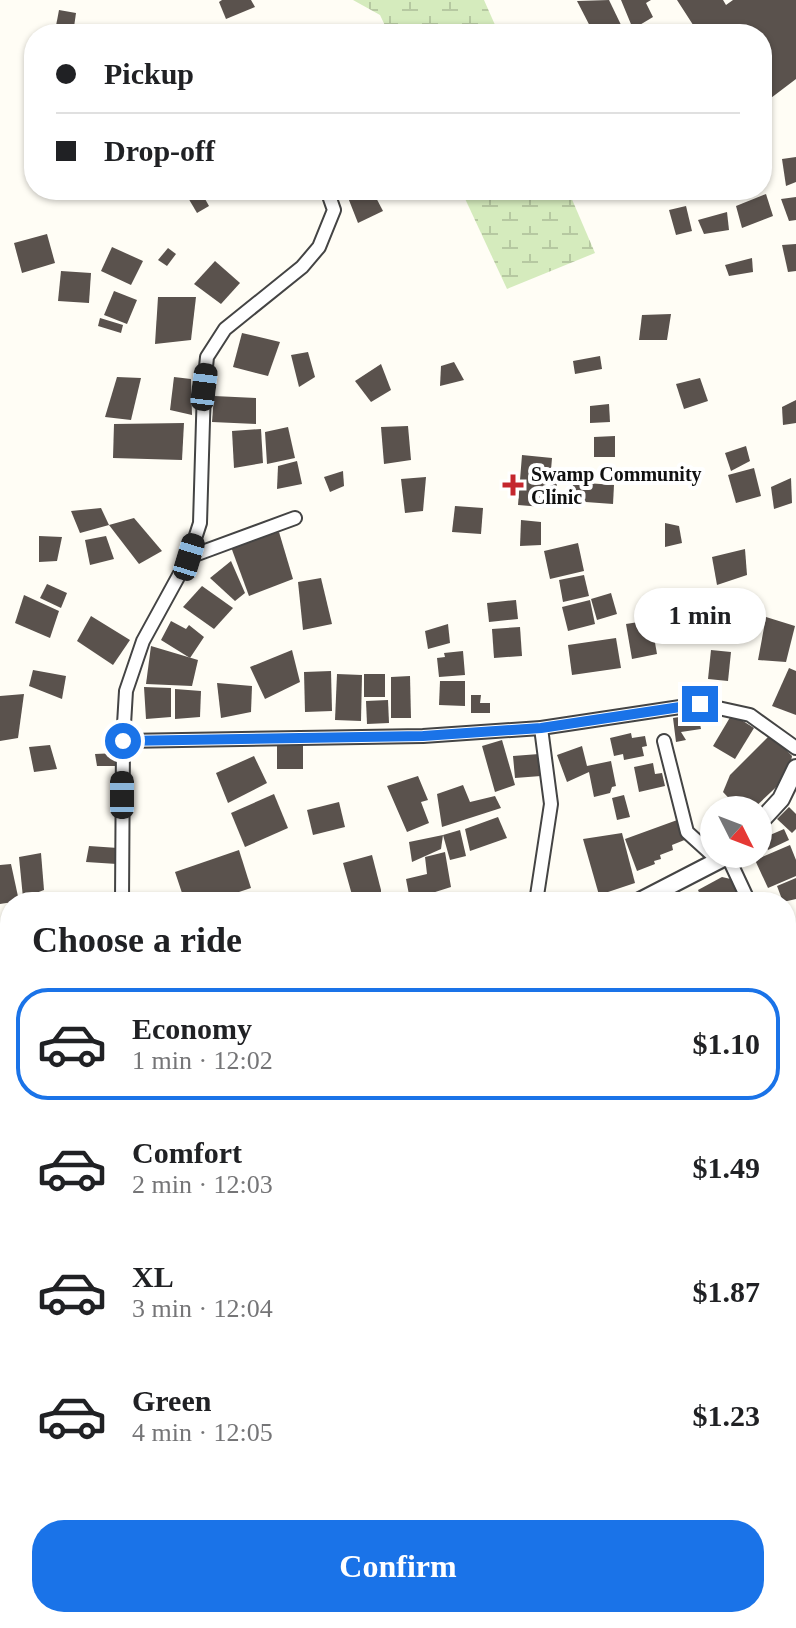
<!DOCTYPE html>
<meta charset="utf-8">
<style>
:root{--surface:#fff;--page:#f6f6f6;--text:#202124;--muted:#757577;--line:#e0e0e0;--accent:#1a73e8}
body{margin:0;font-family:"Times New Roman",serif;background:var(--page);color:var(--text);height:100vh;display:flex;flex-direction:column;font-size:30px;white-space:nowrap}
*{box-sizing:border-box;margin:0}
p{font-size:26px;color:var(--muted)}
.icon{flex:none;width:44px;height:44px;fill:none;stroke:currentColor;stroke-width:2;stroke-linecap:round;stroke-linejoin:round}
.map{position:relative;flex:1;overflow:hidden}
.side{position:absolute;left:0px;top:892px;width:796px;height:736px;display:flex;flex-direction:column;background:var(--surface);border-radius:32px 32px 0 0;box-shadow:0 2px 6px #0004}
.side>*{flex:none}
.hud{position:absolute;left:24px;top:24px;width:748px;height:176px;border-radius:32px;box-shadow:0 2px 6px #0004;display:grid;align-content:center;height:176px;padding:0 32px;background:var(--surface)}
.needle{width:52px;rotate:132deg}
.tools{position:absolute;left:700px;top:796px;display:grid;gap:16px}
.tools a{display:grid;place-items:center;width:72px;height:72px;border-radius:50%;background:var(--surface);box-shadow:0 2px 6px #0004;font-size:40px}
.end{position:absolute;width:36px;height:36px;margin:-18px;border:10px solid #1a73e8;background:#fff;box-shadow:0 0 0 4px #fff}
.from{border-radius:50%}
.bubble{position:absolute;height:56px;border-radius:28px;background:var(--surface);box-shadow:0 2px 6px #0004;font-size:26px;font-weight:700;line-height:56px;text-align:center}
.car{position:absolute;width:24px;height:48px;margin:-24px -12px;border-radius:10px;box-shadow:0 0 6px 2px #0007;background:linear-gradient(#222 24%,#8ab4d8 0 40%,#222 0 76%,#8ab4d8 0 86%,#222 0)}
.hud b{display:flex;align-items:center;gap:28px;height:76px;font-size:30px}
.hud b+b{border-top:2px solid var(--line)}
.hud i{width:20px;height:20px;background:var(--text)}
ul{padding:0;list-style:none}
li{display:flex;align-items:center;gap:24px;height:112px;margin:0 16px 12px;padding:0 16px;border:4px solid transparent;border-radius:32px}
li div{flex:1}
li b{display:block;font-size:30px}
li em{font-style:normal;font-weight:700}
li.active{border-color:var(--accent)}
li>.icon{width:72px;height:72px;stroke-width:1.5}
h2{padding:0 32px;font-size:36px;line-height:96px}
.cta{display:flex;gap:16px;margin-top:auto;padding:16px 32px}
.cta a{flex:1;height:92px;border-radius:32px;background:var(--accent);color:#fff;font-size:32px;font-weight:700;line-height:92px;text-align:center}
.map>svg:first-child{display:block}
.wetland{fill:url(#wetland-marsh)}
.building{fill:#5a524d}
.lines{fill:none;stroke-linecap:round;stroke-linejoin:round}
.minor-casing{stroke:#444;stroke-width:16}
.tertiary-casing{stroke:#444;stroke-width:20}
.minor{stroke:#fff;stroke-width:12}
.tertiary{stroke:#fff;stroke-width:16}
.route{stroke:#1a73e8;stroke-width:10}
.poi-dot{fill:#c4262e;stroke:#fff;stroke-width:3}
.labels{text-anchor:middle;stroke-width:8;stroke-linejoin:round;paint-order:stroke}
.poi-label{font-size:20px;font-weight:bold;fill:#111;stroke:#fff;text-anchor:start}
</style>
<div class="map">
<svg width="796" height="1628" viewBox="0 0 796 1628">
<defs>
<pattern id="wetland-marsh" width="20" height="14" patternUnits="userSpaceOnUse" patternTransform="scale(2)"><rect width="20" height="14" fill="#d5ebbd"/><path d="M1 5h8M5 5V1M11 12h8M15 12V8" fill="none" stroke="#b6c8a1"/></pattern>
</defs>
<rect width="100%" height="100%" fill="#fffdf5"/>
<g class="wetland">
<path d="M353,0H484L499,34H389L380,15Z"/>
<path d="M461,190H568L595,253L507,289Z"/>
<path d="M10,1552V1618H178L188,1627L200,1618H251L261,1628H0V1560Z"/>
</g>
<g class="building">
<path d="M222,0H251L255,7L226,19L219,2Z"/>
<path d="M609,0L623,29L594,34L577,1Z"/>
<path d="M621,0H651L646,3L653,17L633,29Z"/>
<path d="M677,0H723L726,5L733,0H796V79L763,104L762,34H690L697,31Z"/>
<path d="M59,10L76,13L73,34L55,31Z"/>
<path d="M796,157V182L786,186L782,159Z"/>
<path d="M197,190H200L209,206L197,213L187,196Z"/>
<path d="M345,190H372L383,211L358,223Z"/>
<path d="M766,194L773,216L742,228L736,206Z"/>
<path d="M796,197V220L789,221L781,199Z"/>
<path d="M686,206L692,231L676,235L669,210Z"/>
<path d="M727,212L729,230L704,234L698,220Z"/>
<path d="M47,234L55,263L22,273L14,243Z"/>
<path d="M796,244V271L788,272L782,245Z"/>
<path d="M112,247L143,261L131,285L101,271Z"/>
<path d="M168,248L176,254L167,266L158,260Z"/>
<path d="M752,258L753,272L729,276L725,265Z"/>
<path d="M215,261L240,283L221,304L194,284Z"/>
<path d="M61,271L91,273L89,303L58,301Z"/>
<path d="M114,291L137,300L127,324L104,315Z"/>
<path d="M158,297H196L191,340L155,344Z"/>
<path d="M671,314L667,340H639L642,315Z"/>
<path d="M100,318L123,325L121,333L98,326Z"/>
<path d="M242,333L280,342L268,376L233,367Z"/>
<path d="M308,352L315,377L299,387L291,355Z"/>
<path d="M600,356L602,369L575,374L573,361Z"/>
<path d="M454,362L464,380L440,386L441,366Z"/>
<path d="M381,364L391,390L371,402L355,381Z"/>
<path d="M117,377L141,378L131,420L105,417Z"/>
<path d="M174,377L191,379L192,415L170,410Z"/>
<path d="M700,378L708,401L684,409L676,384Z"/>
<path d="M214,396L256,398V424L212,422Z"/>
<path d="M796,400V423L783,425L782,407Z"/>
<path d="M609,404L610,422L590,423V406Z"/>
<path d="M184,423L182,460L113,458L114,424Z"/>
<path d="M408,426L411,460L384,464L381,427Z"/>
<path d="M288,427L295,458L267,464L265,432Z"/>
<path d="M261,429L263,463L234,468L232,431Z"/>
<path d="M615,436V457H594V437Z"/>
<path d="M746,446L750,461L731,471L725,453Z"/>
<path d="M522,455L552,458L551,470H558L555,508L518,505Z"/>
<path d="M297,461L302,484L277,489L278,466Z"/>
<path d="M754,468L761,496L736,503L728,475Z"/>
<path d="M343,471L344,486L330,492L324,477Z"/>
<path d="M426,477L423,511L405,513L401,479Z"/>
<path d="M791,478L792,503L774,509L771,487Z"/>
<path d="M573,482L614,485L613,504L572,501Z"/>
<path d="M455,506L483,508L481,534L452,532Z"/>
<path d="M101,508L109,525L80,533L71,511Z"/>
<path d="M134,518L162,551L139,564L109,525Z"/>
<path d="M521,520L541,522V545L520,546Z"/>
<path d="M665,523L679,526L682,543L665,547Z"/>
<path d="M279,532L293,579L249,596L231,547Z"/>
<path d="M39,536L62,537L57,561L39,562Z"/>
<path d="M106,536L114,559L90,565L85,540Z"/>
<path d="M578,543L584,571L550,579L544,551Z"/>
<path d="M745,549L747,575L717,585L712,557Z"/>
<path d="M231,561L245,593L235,601L210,578Z"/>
<path d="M584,575L589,596L563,602L559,580Z"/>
<path d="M321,578L332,624L303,630L298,582Z"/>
<path d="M47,584L67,593L61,608L40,598Z"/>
<path d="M202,586L233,608L214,629L183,607Z"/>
<path d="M611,593L617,614L597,620L591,599Z"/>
<path d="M24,595L59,611L50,638L15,623Z"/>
<path d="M516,600L518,619L489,622L487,603Z"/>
<path d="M590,600L595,624L568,631L562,607Z"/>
<path d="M91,616L130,640L113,665L77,641Z"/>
<path d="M766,617L795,626L786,662L758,660Z"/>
<path d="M651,620L657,654L632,659L626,624Z"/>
<path d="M171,621L186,629L189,625L204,637L190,658L161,640Z"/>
<path d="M448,624L450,643L428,649L425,631Z"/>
<path d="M520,627L522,656L494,658L492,629Z"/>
<path d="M616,638L621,668L572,675L568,645Z"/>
<path d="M151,646L198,660L192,686L146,684Z"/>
<path d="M292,650L300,682L265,699L250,667Z"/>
<path d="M711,650L731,652L728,681L708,679Z"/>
<path d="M463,651L465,675L439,677L437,658L445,657L444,653Z"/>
<path d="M789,668L796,671V715L772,706Z"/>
<path d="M33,670L66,676L62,699L29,686Z"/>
<path d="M331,671L332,711L305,712L304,672Z"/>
<path d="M337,674L362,675L361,721L335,720Z"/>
<rect x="364" y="674" width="21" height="23"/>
<path d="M410,676L411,718H391V677Z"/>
<path d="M440,681H465V706L439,705Z"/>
<path d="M217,683L252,686L251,712L221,718Z"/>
<path d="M144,687L171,688V717L146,719Z"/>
<path d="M175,689L201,691L200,717L175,719Z"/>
<path d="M24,694L18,738L0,741V696Z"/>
<path d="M471,695H481L480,703H490V713H471Z"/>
<path d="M388,700L389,723L367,724L366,701Z"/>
<path d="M698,714L701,729L681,732L686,740L676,742L673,718Z"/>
<path d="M732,714L754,728L735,759L713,746Z"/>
<path d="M631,733L632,738L645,736L647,746L642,747L644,756L624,760L623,754L614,756L610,738Z"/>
<path d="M771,734L792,756L789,775L752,810H740L723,792L730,775Z"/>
<path d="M502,740L515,785L495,792L482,746Z"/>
<path d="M50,745L57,769L34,772L29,747Z"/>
<path d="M303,745V769H277V746Z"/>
<path d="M582,746L587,766L611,761L616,786L612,787L610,793L594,797L589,772L567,782L557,755Z"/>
<path d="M117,753L115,766H97L95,754Z"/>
<path d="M539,754L541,776L515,778L513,756Z"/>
<path d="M254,756L267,783L228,803L216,773Z"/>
<path d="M653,763L655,774L662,773L665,786L639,792L634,767Z"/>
<path d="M418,776L428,800L421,802L429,823L407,832L387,786Z"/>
<path d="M463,785L470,802L495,796L501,808L442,827L437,794Z"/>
<path d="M274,794L288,828L245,847L231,813Z"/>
<path d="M624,795L630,817L617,820L612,798Z"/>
<path d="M339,802L345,827L313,835L307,810Z"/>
<path d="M789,807L796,814V829L792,833L777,819Z"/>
<path d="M498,817L507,838L470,851L465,829Z"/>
<path d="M680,819L687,839L672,845L673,850L660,855L661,859L654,861L655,864L637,871L625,839Z"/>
<path d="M784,829L789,840L768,850L763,838Z"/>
<path d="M460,830L466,856L450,860L443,835Z"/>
<path d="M622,833L635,883L599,895L583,839Z"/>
<path d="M443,835L441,849L412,862L409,842Z"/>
<path d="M790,845L796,860V876L768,888L755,860Z"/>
<path d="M89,846L118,848L117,864L86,862Z"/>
<path d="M239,850L251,888L209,902H185L175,872Z"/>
<path d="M445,852L451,887L410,900L406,879L427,874L425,857Z"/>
<path d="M41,853L44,890L23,898L19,857Z"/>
<path d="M372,855L381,890V902H354L343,863Z"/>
<path d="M11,864L19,901L0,904V865Z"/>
<path d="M722,877L735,880L746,902H703L698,890Z"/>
<path d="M796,878V899L783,902L777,886Z"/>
<path d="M789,1025L796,1027V1052L786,1051Z"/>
<path d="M10,1067V1091L0,1093V1069Z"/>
<path d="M10,1106V1137L5,1138L0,1108Z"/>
<path d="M788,1111L796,1115V1142L786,1137Z"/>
<path d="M10,1141V1176L0,1178V1143Z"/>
<path d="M786,1147L796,1151V1177L786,1174Z"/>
<path d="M796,1280V1314L786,1315V1292H790L788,1282Z"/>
<path d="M5,1334L10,1338V1358L0,1370V1340Z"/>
<path d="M786,1346H796V1363L786,1364Z"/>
<path d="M796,1407V1431L786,1432V1408Z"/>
<path d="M0,1410L10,1417V1431L0,1444Z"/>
<path d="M794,1438L796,1466L786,1468V1439Z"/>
<path d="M796,1471V1521L794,1522L786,1494V1474Z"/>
<path d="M0,1492L8,1498L3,1504L10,1509V1524L0,1538Z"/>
<path d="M796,1557V1601L788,1603L786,1559Z"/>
<path d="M112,1618H138L141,1621L130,1628H119Z"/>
<path d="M299,1618H309L312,1627L276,1628Z"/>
<path d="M316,1618H353L355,1621L345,1628H324Z"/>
<path d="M381,1618H396L401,1623L395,1628H377L374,1624Z"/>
<path d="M441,1618H479L464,1628H444L439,1619Z"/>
<path d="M550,1618H569L578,1626L554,1628L547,1621Z"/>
<path d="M607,1618H621L632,1628H602L600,1625Z"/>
<path d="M707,1618H734L737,1628H709Z"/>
<rect x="744" y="1618" width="37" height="10"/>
</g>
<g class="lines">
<defs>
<g id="minor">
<path d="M189,557L295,518"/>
<path d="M123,741L423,736L541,728L700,704L750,715L796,748"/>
<path d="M664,741L687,832L719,861"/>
<path d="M728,857L749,902"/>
<path d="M122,902L123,741L126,691L143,641L189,557L200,523L204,387L207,357L225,329L302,267L319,247L334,210L327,190"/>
<path d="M536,902L551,804L541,728"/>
<path d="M786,1215L796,1220"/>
<path d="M786,1548L796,1547"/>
</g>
<g id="tertiary">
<path d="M758,824L781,799L796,768"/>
<path d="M638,902L731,854"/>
<path d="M0,935H10"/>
</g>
</defs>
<use href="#minor" class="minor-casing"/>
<use href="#tertiary" class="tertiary-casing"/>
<use href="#minor" class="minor"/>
<use href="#tertiary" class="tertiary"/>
</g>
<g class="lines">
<path class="route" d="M123,741L423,736L541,728L700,704"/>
</g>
<path class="poi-dot" d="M509 473h8v8h8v8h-8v8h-8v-8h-8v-8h8z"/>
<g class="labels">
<g class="poi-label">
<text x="531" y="481">Swamp Community<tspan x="531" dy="23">Clinic</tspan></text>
</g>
</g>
</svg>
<div class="tools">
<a><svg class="needle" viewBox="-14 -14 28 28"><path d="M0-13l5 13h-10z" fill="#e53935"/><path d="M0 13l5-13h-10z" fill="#757577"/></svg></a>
</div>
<i class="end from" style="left:123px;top:741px"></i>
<i class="end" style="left:700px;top:704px"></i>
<div class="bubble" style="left:634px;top:588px;width:132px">1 min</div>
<i class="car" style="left:204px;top:387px;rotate:7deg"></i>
<i class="car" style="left:189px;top:557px;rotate:17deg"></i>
<i class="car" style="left:122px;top:795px;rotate:0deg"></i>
<div class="hud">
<b><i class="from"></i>Pickup</b>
<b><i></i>Drop-off</b>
</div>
<section class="side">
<h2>Choose a ride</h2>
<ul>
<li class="active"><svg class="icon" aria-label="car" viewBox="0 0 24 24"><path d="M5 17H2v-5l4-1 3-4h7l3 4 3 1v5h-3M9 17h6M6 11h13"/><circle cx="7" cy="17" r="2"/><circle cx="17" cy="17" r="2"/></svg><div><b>Economy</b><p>1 min · 12:02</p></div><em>$1.10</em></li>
<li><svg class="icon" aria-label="car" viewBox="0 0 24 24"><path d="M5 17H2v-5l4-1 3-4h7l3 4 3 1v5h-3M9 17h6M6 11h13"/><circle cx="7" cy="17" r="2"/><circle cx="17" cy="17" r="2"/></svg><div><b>Comfort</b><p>2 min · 12:03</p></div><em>$1.49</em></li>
<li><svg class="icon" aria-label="car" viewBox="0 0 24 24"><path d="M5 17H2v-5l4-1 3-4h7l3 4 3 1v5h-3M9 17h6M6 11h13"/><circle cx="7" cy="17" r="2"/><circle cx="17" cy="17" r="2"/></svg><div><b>XL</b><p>3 min · 12:04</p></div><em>$1.87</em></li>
<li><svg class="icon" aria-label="car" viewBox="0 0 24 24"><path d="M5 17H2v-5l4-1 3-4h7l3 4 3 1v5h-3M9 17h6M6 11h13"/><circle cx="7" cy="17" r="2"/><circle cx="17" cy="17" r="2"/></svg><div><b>Green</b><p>4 min · 12:05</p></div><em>$1.23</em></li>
</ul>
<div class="cta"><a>Confirm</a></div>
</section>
</div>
